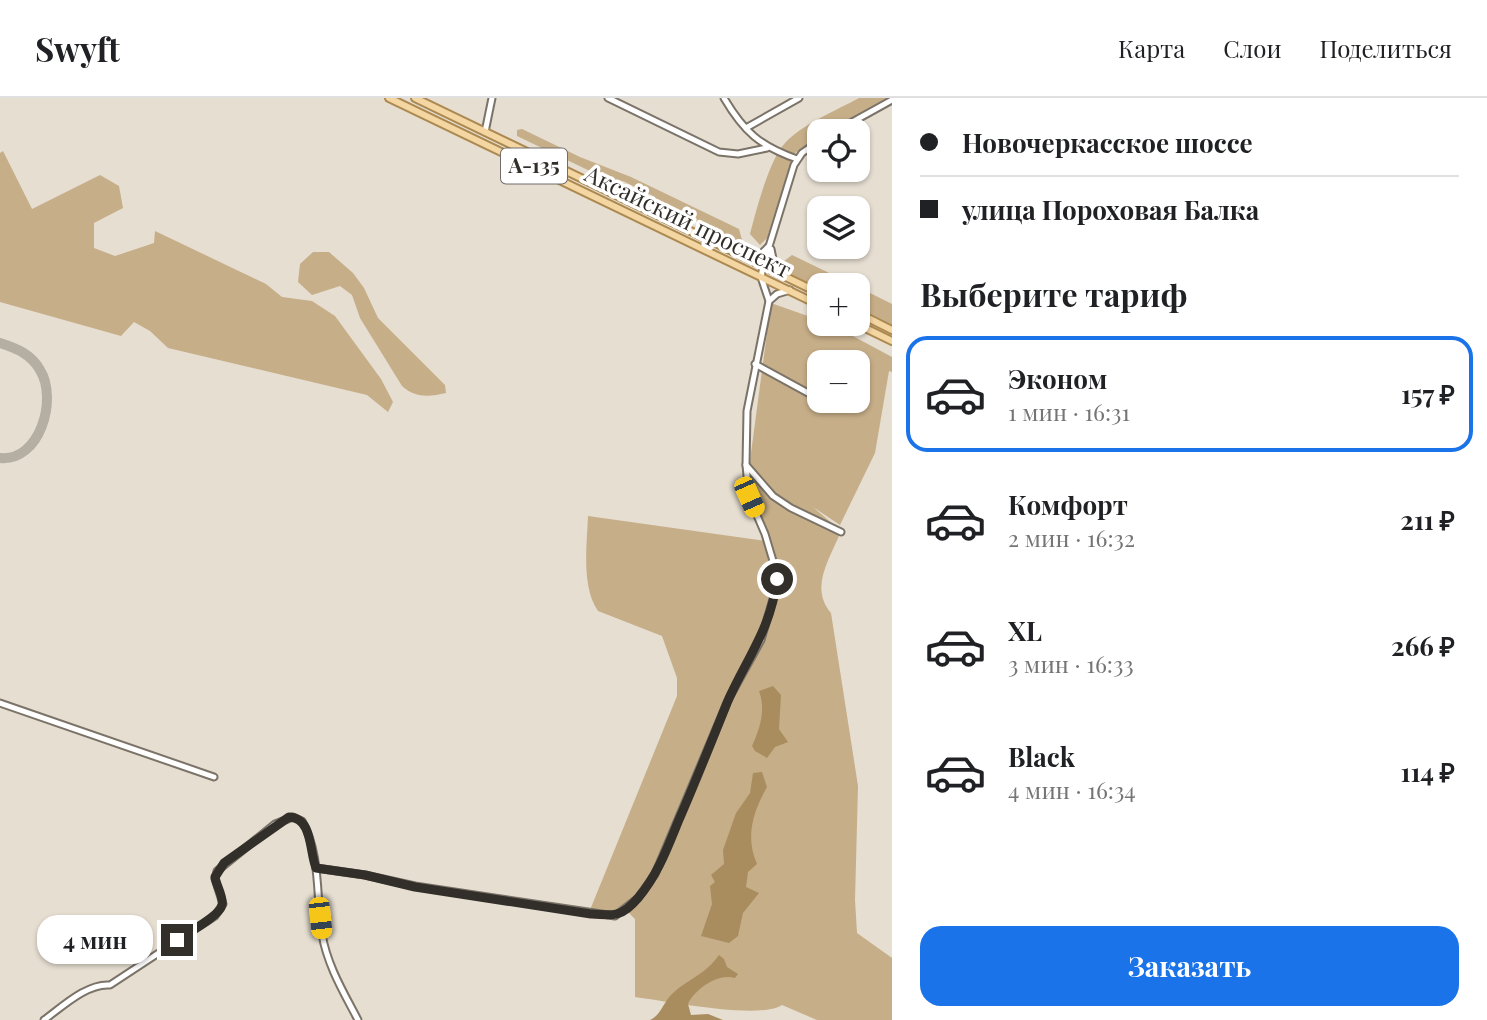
<!DOCTYPE html>
<html lang="ru">
<meta charset="utf-8">
<style>
:root{--surface:#fff;--page:#f2f2f2;--text:#202124;--muted:#757577;--line:#e0e0e0;--accent:#1a73e8}
body{margin:0;font-family:"Playfair Display",serif;background:var(--page);color:var(--text);height:100vh;display:flex;flex-direction:column;font-size:26px;white-space:nowrap}
*{box-sizing:border-box;margin:0}
p{font-size:23px;color:var(--muted)}
.icon{flex:none;width:38px;height:38px;fill:none;stroke:currentColor;stroke-width:2;stroke-linecap:round;stroke-linejoin:round}
.map{position:relative;flex:1;overflow:hidden}
.sheet{display:flex;flex-direction:column;background:var(--surface);width:595px}
.sheet>*{flex:none}
.guide{display:grid;align-content:center;height:154px;padding:0 28px;background:var(--surface)}
.fabs{position:absolute;left:807px;top:21px;display:grid;gap:14px}
.fabs a{display:grid;place-items:center;width:63px;height:63px;border-radius:14px;background:var(--surface);box-shadow:0 2px 5px #0004;font-size:35px}
.end{position:absolute;width:32px;height:32px;margin:-16px;border:9px solid #322f2a;background:#fff;box-shadow:0 0 0 4px #fff}
.from{border-radius:50%}
.bubble{position:absolute;height:49px;border-radius:21px;background:var(--surface);box-shadow:0 2px 5px #0004;font-size:23px;font-weight:700;line-height:49px;text-align:center}
.car{position:absolute;width:21px;height:42px;margin:-21px -10px;border-radius:9px;box-shadow:0 0 5px 2px #0007;background:linear-gradient(#f5c518 24%,#345 0 40%,#f5c518 0 76%,#345 0 86%,#f5c518 0)}
.guide b{display:flex;align-items:center;gap:24px;height:66px;font-size:26px}
.guide b+b{border-top:2px solid var(--line)}
.guide i{width:18px;height:18px;background:var(--text)}
ul{padding:0;list-style:none}
li{display:flex;align-items:center;gap:21px;height:116px;margin:0 14px 10px;padding:0 14px;border:4px solid transparent;border-radius:21px}
li div{flex:1}
li b{display:block;font-size:26px}
li em{font-style:normal;font-weight:700}
li.active{border-color:var(--accent)}
li>.icon{width:63px;height:63px;stroke-width:1.5}
h2{padding:0 28px;font-size:32px;line-height:84px}
.primary-button{display:flex;gap:14px;margin-top:auto;padding:14px 28px}
.primary-button a{flex:1;height:80px;border-radius:21px;background:var(--accent);color:#fff;font-size:28px;font-weight:700;line-height:80px;text-align:center}
header{display:flex;align-items:center;gap:42px;box-sizing:border-box;height:98px;padding:0 35px;background:var(--surface);border-bottom:2px solid var(--line)}
header strong{font-size:33px}
nav{display:flex;gap:38px;margin-inline-start:auto;font-size:24px}
main{display:flex;flex:1;min-height:0}
.map>svg:first-child{display:block}
.green{fill:#c6ae88;fill-rule:evenodd}
.water{fill:#aa8d5e}
.lines{fill:none;stroke-linecap:round;stroke-linejoin:round}
.taxiway{stroke:#b4aea3;stroke-width:10}
.minor-casing{stroke:#7b7368;stroke-width:9}
.major-casing{stroke:#ac8950;stroke-width:10}
.minor{stroke:#fff;stroke-width:5}
.major{stroke:#f4d6a2;stroke-width:6}
.route{stroke:#322f2a;stroke-width:9}
.labels{text-anchor:middle;stroke-width:7;stroke-linejoin:round;paint-order:stroke}
.shield{fill:#fff;stroke:#706d6a;stroke-width:2}
.shield-label{font-size:21px;font-weight:bold;fill:#322f2a}
.street-label{font-size:23px;fill:#322f2a;stroke:#fff}
</style>
<header>
<strong>Swyft</strong>
<nav><a>Карта</a><a>Слои</a><a>Поделиться</a></nav>
</header>
<main>
<div class="map">
<svg width="892" height="922" viewBox="0 0 892 922">
<rect width="100%" height="100%" fill="#e6ded1"/>
<g class="green">
<path d="M859,0H887L828,33H819V38L794,56L767,140L760,147L750,136C756,113 769,62 785,45C801,27 837,12 859,0Z"/>
<path d="M522,31L580,59L631,79L739,131L742,142L738,145L654,104L655,99L623,83L619,87L517,38V32Z"/>
<path d="M3,53L32,111L100,77L119,88L123,110L94,125V150L115,158L154,145L155,133L266,186L282,199L312,203L335,218L381,281L393,304L388,314L367,297L168,250L150,233L134,224L121,238L0,204V55Z"/>
<path d="M313,154H329L353,175L364,190L378,220L445,287L446,295C429,299 415,300 402,288L360,220L352,197L340,188L312,197L298,184L300,166Z"/>
<path d="M792,157L854,187H819V190L784,173L783,164Z"/>
<path d="M858,189L892,206V227L858,209Z"/>
<path d="M771,205L819,222V226L836,229L892,259V274L889,273L875,355L840,427L813,409L841,433C830,461 809,489 831,515L858,688L855,802L857,835L892,860V922H817L782,907C760,922 666,903 635,899V821L629,815L590,812L677,598V580L662,538L598,513C581,488 587,447 588,418L765,443L753,399L749,370ZM819,264H858V303H819Z"/>
</g>
<g class="water">
<path d="M773,588L781,597L779,631L788,644L775,649L767,660L755,653L752,648C760,630 766,612 759,593Z"/>
<path d="M762,674L767,689C753,714 745,739 757,766L748,774L746,789L759,795L743,815L738,838L729,845L701,838L712,806L710,788L715,784L711,777L724,766L723,752L736,715L750,695L753,675Z"/>
<path d="M719,857L724,861L727,869L738,876L735,880C718,875 695,891 688,906L691,917L708,916L723,922H650C661,917 663,905 672,896C689,880 705,877 719,857Z"/>
</g>
<g class="lines">
<path class="taxiway" d="M0,245C16,250 31,256 40,272C58,301 40,364 0,360"/>
<defs>
<g id="minor">
<path d="M608,0L719,54L738,56L767,50"/>
<path d="M724,0C744,34 760,48 797,61"/>
<path d="M746,30L799,0"/>
<path d="M836,33L892,2"/>
<path d="M485,34L492,0"/>
<path d="M771,151L774,166L783,176"/>
<path d="M747,159L759,158L768,149"/>
<path d="M769,203L777,196L790,192"/>
<path d="M755,266L819,301"/>
<path d="M746,367L773,398L791,410L841,434"/>
<path d="M0,605L214,679"/>
<path d="M316,770L365,777L415,788L615,818L638,800L655,776L729,600L761,542L775,494L776,473L765,436L749,399L746,367L747,313L769,203L761,179L763,168L794,67L802,55L819,43"/>
<path d="M44,922C62,909 87,885 110,887L215,818L223,806L215,781L217,773L275,726L293,719L302,723C321,756 316,800 322,836C327,867 344,895 358,922"/>
</g>
<g id="major">
<path d="M389,0L819,207"/>
<path d="M415,0L819,195"/>
<path d="M858,215L892,232"/>
<path d="M857,226L892,243"/>
</g>
</defs>
<use href="#minor" class="minor-casing"/>
<use href="#major" class="major-casing"/>
<use href="#minor" class="minor"/>
<use href="#major" class="major"/>
</g>
<g class="lines">
<path class="route" d="M177,842C187,835 220,818 222,807C224,799 216,787 215,779L224,765L289,719C313,720 309,753 316,770L365,777L415,789L591,816C614,818 622,819 638,800C657,778 667,751 678,724C695,685 711,645 727,605C746,561 771,532 777,481"/>
</g>
<g class="labels">
<rect class="shield" x="501" y="50.5" width="66" height="35" rx="5"/>
<g class="shield-label">
<text x="534" y="75">А-135</text>
</g>
<g class="street-label">
<text transform="translate(688 124) rotate(26)" y="8">Аксайский проспект</text>
</g>
</g>
</svg>
<div class="fabs">
<a><svg class="icon" aria-label="locate" viewBox="0 0 24 24"><circle cx="12" cy="12" r="6"/><path d="M12 2v4M12 18v4M2 12h4M18 12h4"/></svg></a>
<a><svg class="icon" aria-label="layers" viewBox="0 0 24 24"><path d="M12 4l9 5-9 5-9-5zM3 14l9 5 9-5"/></svg></a>
<a>+</a>
<a>−</a>
</div>
<i class="end from" style="left:777px;top:481px"></i>
<i class="end" style="left:177px;top:842px"></i>
<div class="bubble" style="left:37px;top:817px;width:116px">4 мин</div>
<i class="car" style="left:749px;top:399px;rotate:156deg"></i>
<i class="car" style="left:320px;top:820px;rotate:174deg"></i>
</div>
<section class="sheet">
<div class="guide">
<b><i class="from"></i>Новочеркасское шоссе</b>
<b><i></i>улица Пороховая Балка</b>
</div>
<h2>Выберите тариф</h2>
<ul>
<li class="active"><svg class="icon" aria-label="car" viewBox="0 0 24 24"><path d="M5 17H2v-5l4-1 3-4h7l3 4 3 1v5h-3M9 17h6M6 11h13"/><circle cx="7" cy="17" r="2"/><circle cx="17" cy="17" r="2"/></svg><div><b>Эконом</b><p>1 мин · 16:31</p></div><em>157 ₽</em></li>
<li><svg class="icon" aria-label="car" viewBox="0 0 24 24"><path d="M5 17H2v-5l4-1 3-4h7l3 4 3 1v5h-3M9 17h6M6 11h13"/><circle cx="7" cy="17" r="2"/><circle cx="17" cy="17" r="2"/></svg><div><b>Комфорт</b><p>2 мин · 16:32</p></div><em>211 ₽</em></li>
<li><svg class="icon" aria-label="car" viewBox="0 0 24 24"><path d="M5 17H2v-5l4-1 3-4h7l3 4 3 1v5h-3M9 17h6M6 11h13"/><circle cx="7" cy="17" r="2"/><circle cx="17" cy="17" r="2"/></svg><div><b>XL</b><p>3 мин · 16:33</p></div><em>266 ₽</em></li>
<li><svg class="icon" aria-label="car" viewBox="0 0 24 24"><path d="M5 17H2v-5l4-1 3-4h7l3 4 3 1v5h-3M9 17h6M6 11h13"/><circle cx="7" cy="17" r="2"/><circle cx="17" cy="17" r="2"/></svg><div><b>Black</b><p>4 мин · 16:34</p></div><em>114 ₽</em></li>
</ul>
<div class="primary-button"><a>Заказать</a></div>
</section>
</main>
